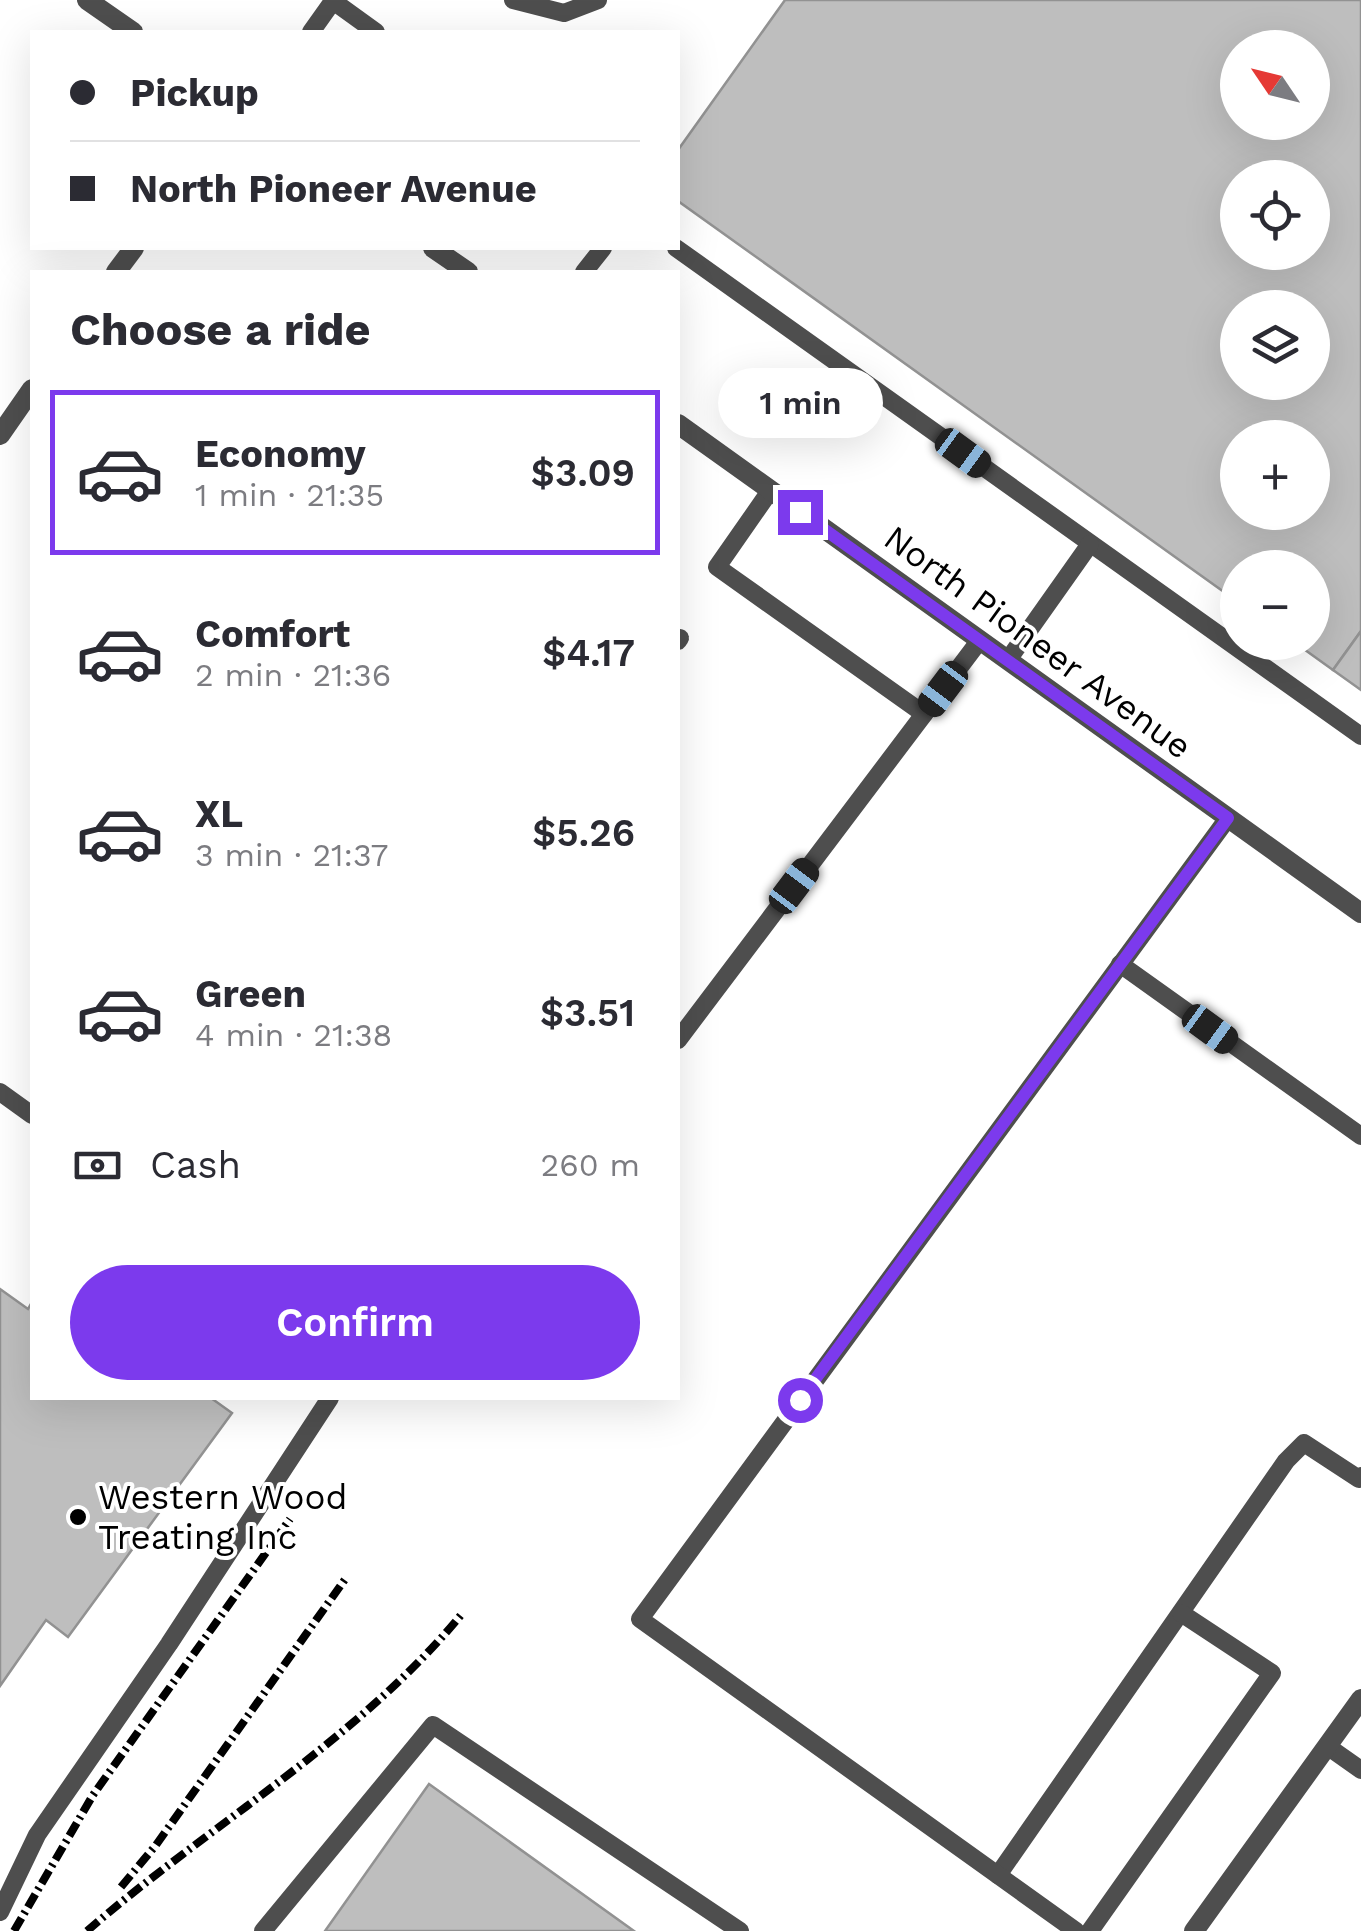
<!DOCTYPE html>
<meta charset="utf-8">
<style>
:root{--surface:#fff;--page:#f7f7f7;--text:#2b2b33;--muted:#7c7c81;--line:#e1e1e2;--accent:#7c3aed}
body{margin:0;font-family:"Work Sans",sans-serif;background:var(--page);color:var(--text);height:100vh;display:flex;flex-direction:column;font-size:38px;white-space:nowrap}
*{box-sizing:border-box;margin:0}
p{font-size:32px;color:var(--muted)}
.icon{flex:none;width:55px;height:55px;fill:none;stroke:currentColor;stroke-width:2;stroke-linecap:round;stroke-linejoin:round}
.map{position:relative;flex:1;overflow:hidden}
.panel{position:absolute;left:30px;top:270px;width:650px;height:1130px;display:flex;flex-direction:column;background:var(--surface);border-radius:0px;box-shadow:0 10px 40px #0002}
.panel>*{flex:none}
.top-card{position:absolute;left:30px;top:30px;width:650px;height:220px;border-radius:0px;box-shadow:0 10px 40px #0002;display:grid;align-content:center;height:220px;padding:0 40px;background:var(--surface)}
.needle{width:65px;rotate:305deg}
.tools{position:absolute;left:1220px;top:30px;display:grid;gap:20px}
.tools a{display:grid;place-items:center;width:110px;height:110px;border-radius:50%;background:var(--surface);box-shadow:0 10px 40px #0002;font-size:50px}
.end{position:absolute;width:45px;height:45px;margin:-22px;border:12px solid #7c3aed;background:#fff;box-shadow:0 0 0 5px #fff}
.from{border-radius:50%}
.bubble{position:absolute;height:70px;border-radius:35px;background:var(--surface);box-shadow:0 10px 40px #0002;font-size:32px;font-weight:600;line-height:70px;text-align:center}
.car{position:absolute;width:30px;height:60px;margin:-30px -15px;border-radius:12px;box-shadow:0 0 8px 2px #0007;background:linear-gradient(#222 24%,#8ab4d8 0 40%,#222 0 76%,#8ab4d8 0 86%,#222 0)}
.top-card b{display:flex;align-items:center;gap:35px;height:95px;font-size:38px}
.top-card b+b{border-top:2px solid var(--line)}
.top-card i{width:25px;height:25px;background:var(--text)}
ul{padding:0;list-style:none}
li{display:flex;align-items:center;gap:30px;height:165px;margin:0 20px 15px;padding:0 20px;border:5px solid transparent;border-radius:0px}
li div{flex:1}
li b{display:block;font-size:38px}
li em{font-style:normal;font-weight:600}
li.current{border-color:var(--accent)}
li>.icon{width:90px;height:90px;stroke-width:1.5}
h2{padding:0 40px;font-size:45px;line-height:120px}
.pay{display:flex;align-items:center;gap:25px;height:110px;padding:0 40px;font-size:38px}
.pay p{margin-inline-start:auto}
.button{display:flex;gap:20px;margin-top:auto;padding:20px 40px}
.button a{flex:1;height:115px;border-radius:60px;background:var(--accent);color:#fff;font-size:40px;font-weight:600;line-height:115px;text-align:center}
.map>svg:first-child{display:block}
.building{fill:#bebebe;stroke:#929292;stroke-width:2.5;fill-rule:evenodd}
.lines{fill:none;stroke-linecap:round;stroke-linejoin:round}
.service{stroke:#4e4e4e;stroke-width:18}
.minor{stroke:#4e4e4e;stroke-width:20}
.tertiary{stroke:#4e4e4e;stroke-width:20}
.rail{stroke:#000;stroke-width:8;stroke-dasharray:15 5 2.5 5;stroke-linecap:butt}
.route{stroke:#7c3aed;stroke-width:12}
.poi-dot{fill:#000;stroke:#fff;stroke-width:4}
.labels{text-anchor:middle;stroke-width:8;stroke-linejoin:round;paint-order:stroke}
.street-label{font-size:35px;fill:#000;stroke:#fff}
.poi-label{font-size:35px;fill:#000;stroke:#fff;text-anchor:start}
</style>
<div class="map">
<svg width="1361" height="1931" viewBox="0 0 1361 1931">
<rect width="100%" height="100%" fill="#fff"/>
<g class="building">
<path d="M785,0H1361V631L1333,670L1294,642H1312V568H1238V602L678,201V150ZM1238,48H1312V122H1238ZM1238,178H1312V252H1238ZM1238,308H1312V382H1238ZM1238,438H1312V512H1238Z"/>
<path d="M1361,631V690L1333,670Z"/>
<path d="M0,1289L28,1309L32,1302V1398H211L232,1413L68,1637L46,1620L0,1686Z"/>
<path d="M429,1784L634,1931H325Z"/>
</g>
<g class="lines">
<g class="service">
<path d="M513,0L564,13L598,0"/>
<path d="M311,32L333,1L376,32"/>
<path d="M676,248L1361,736"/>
<path d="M584,272L603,248"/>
<path d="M770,491L717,567L924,714"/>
<path d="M678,641L680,638"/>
<path d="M1008,660L1090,544"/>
<path d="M1120,964L1361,1136"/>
<path d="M678,1040L980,640"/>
<path d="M0,1092L32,1115"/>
<path d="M1327,1746L1361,1770"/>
<path d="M998,1875L1286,1461L1304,1443L1359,1479L1361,1476"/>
<path d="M0,1912L37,1835L169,1644L330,1398"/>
<path d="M263,1931L433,1725L740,1931"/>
<path d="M1076,1931L640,1619L1228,818"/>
<path d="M1090,1931L1272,1673L1181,1613"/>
</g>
<g class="minor">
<path d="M87,0L133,32"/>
<path d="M116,272L134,248"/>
<path d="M0,435L32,389"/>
<path d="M1194,1931L1361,1699"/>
</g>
<g class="tertiary">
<path d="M433,248L468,272"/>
<path d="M678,424L1361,913"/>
</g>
<g class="rail">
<path d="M121,1887L156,1845L346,1578"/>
<path d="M14,1931L93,1795L290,1519"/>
<path d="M87,1931C209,1825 358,1740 461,1615"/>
</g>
</g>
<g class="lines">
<path class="route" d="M800,512L1228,818L800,1400"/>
</g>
<circle class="poi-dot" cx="78" cy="1517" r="10"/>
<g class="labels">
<g class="street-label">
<text transform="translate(1038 642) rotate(36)" y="12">North Pioneer Avenue</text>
</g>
<g class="poi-label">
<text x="98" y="1509">Western Wood<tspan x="98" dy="40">Treating Inc</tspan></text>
</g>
</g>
</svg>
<div class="tools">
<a><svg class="needle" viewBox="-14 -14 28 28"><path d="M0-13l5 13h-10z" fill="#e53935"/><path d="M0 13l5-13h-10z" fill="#7c7c81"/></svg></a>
<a><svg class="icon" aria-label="locate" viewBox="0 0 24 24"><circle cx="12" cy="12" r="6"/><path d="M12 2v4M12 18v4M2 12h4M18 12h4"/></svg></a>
<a><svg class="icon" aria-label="layers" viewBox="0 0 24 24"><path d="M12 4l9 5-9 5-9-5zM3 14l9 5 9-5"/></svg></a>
<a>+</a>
<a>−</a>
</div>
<i class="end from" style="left:800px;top:1400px"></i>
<i class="end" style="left:800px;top:512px"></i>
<div class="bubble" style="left:718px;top:368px;width:165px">1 min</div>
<i class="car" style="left:963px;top:453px;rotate:126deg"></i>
<i class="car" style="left:943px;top:689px;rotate:217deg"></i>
<i class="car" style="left:794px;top:886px;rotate:37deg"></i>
<i class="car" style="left:1210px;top:1029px;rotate:126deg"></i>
<div class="top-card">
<b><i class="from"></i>Pickup</b>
<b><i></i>North Pioneer Avenue</b>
</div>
<section class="panel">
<h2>Choose a ride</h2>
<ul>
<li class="current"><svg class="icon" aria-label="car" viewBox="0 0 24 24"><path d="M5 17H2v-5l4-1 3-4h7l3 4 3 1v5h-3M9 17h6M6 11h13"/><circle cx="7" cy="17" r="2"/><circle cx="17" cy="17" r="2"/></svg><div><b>Economy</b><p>1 min · 21:35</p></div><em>$3.09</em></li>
<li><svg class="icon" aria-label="car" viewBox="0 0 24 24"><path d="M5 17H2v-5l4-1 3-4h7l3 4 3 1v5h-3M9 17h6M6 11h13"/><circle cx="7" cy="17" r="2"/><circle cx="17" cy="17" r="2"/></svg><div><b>Comfort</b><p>2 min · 21:36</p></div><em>$4.17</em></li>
<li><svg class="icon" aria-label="car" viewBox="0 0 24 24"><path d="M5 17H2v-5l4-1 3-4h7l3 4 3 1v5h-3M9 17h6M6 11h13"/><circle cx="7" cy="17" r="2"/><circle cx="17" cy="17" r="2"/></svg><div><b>XL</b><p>3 min · 21:37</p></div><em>$5.26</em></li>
<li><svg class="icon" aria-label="car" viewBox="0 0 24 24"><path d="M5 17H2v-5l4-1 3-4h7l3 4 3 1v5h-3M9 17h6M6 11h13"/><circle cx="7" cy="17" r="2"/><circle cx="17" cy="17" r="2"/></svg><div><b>Green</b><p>4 min · 21:38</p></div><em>$3.51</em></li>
</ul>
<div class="pay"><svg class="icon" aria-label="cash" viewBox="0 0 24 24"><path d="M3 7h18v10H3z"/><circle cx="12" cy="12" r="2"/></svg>Cash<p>260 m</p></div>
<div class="button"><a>Confirm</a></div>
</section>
</div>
